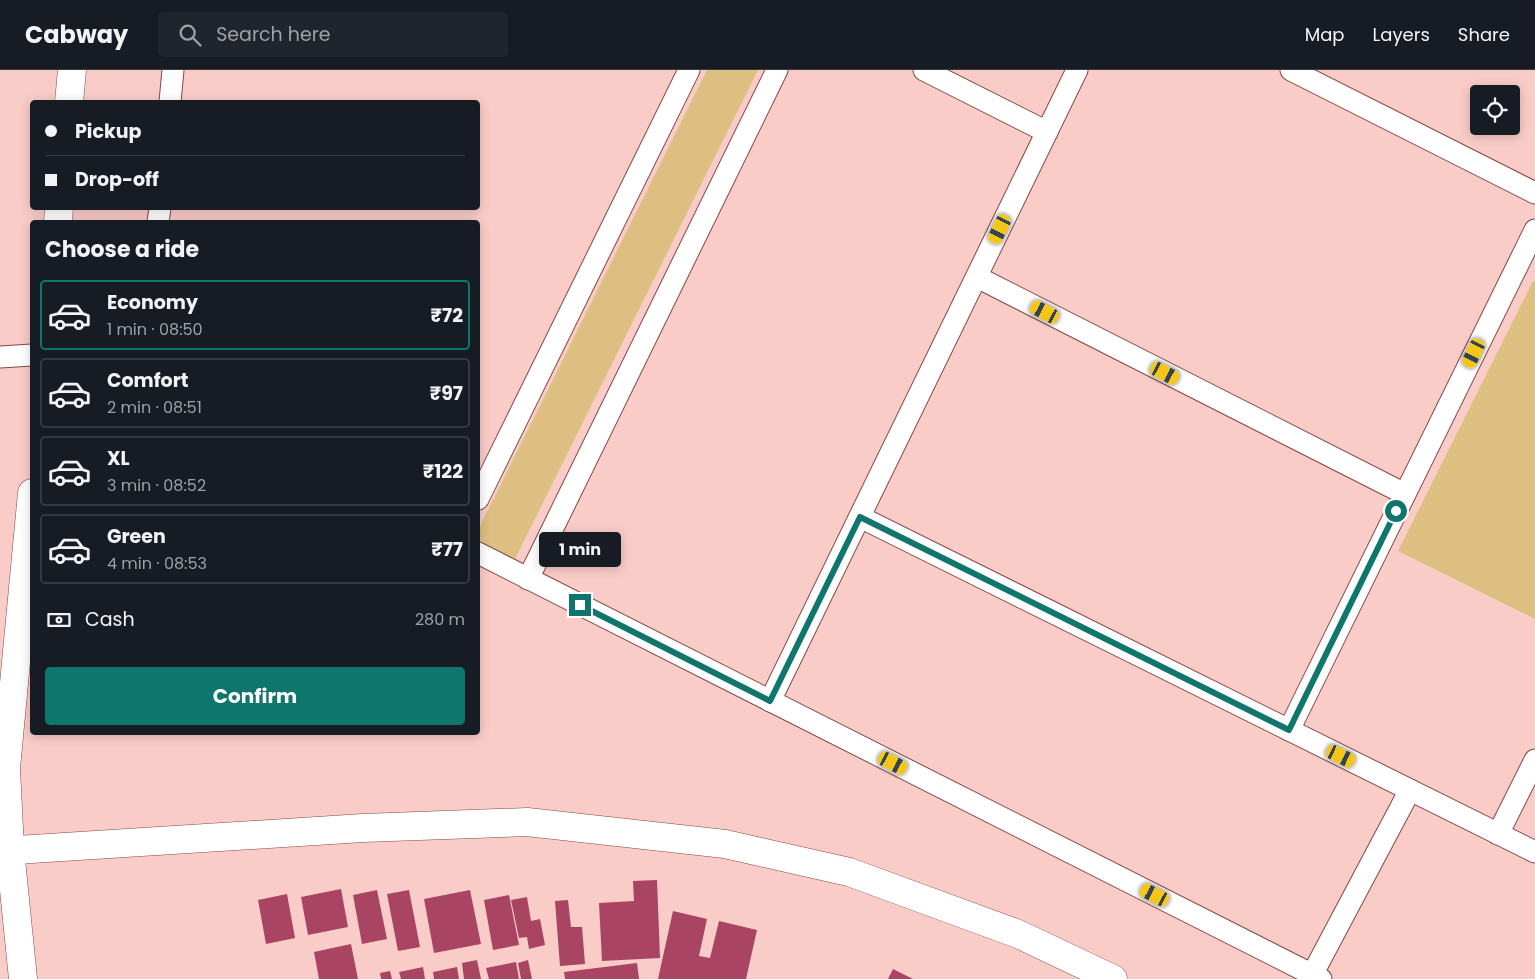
<!DOCTYPE html>
<meta charset="utf-8">
<style>
:root{--surface:#171b24;--page:#20242c;--text:#f1f3f6;--muted:#9ea1a6;--line:#363941;--accent:#0f766e}
body{margin:0;font-family:Poppins,sans-serif;background:var(--page);color:var(--text);height:100vh;display:flex;flex-direction:column;font-size:19px;white-space:nowrap}
*{box-sizing:border-box;margin:0}
p{font-size:16px;color:var(--muted)}
.icon{flex:none;width:28px;height:28px;fill:none;stroke:currentColor;stroke-width:2;stroke-linecap:round;stroke-linejoin:round}
.map{position:relative;flex:1;overflow:hidden}
.side{position:absolute;left:30px;top:150px;width:450px;height:515px;display:flex;flex-direction:column;background:var(--surface);border-radius:5px;box-shadow:0 2px 12px #0003}
.side>*{flex:none}
.hud{position:absolute;left:30px;top:30px;width:450px;height:110px;border-radius:5px;box-shadow:0 2px 12px #0003;display:grid;align-content:center;height:110px;padding:0 15px;background:var(--surface)}
.tools{position:absolute;left:1470px;top:15px;display:grid;gap:10px}
.tools a{display:grid;place-items:center;width:50px;height:50px;border-radius:5px;background:var(--surface);box-shadow:0 2px 12px #0003;font-size:25px}
.end{position:absolute;width:22px;height:22px;margin:-11px;border:6px solid #0f766e;background:#fff;box-shadow:0 0 0 2px #fff}
.from{border-radius:50%}
.bubble{position:absolute;height:35px;border-radius:5px;background:var(--surface);box-shadow:0 2px 12px #0003;font-size:16px;font-weight:700;line-height:35px;text-align:center}
.car{position:absolute;width:15px;height:30px;margin:-15px -8px;border-radius:6px;box-shadow:0 0 4px 1px #0007;background:linear-gradient(#f5c518 24%,#345 0 40%,#f5c518 0 76%,#345 0 86%,#f5c518 0)}
.hud b{display:flex;align-items:center;gap:18px;height:48px;font-size:19px}
.hud b+b{border-top:1px solid var(--line)}
.hud i{width:12px;height:12px;background:var(--text)}
ul{padding:0;list-style:none}
li{display:flex;align-items:center;gap:15px;height:70px;margin:0 10px 8px;padding:0 5px;border:2px solid var(--line);border-radius:5px}
li div{flex:1}
li b{display:block;font-size:19px}
li em{font-style:normal;font-weight:700}
li.on{border-color:var(--accent)}
li>.icon{width:45px;height:45px;stroke-width:1.5}
h2{padding:0 15px;font-size:22px;line-height:60px}
.pay{display:flex;align-items:center;gap:12px;height:55px;padding:0 15px;font-size:19px}
.pay p{margin-inline-start:auto}
.action{display:flex;gap:10px;margin-top:auto;padding:10px 15px}
.action a{flex:1;height:58px;border-radius:5px;background:var(--accent);color:#fff;font-size:20px;font-weight:700;line-height:58px;text-align:center}
header{display:flex;align-items:center;gap:30px;box-sizing:border-box;height:70px;padding:0 25px;background:var(--surface);border-bottom:1px solid var(--line)}
header strong{font-size:24px}
nav{display:flex;gap:28px;margin-inline-start:auto;font-size:18px}
.search{width:350px;height:45px;background:var(--page);display:flex;align-items:center;gap:12px;box-sizing:border-box;padding:0 18px;border-radius:5px;color:var(--muted);font-size:19px}
.map>svg:first-child{display:block}
.green{fill:#ddbf82}
.building{fill:#a94563}
.lines{fill:none;stroke-linecap:round;stroke-linejoin:round}
.street-casing{stroke:#874743;stroke-width:23}
.secondary-casing{stroke:#874743;stroke-width:29}
.street{stroke:#fff;stroke-width:21}
.secondary{stroke:#fff;stroke-width:28}
.route{stroke:#0f766e;stroke-width:6}
</style>
<header>
<strong>Cabway</strong>
<div class="search"><svg class="icon" aria-label="search" viewBox="0 0 24 24"><circle cx="10" cy="10" r="6"/><path d="M15 15l6 6"/></svg>Search here</div>
<nav><a>Map</a><a>Layers</a><a>Share</a></nav>
</header>
<div class="map">
<svg width="1535" height="909" viewBox="0 0 1535 909">
<rect width="100%" height="100%" fill="#faccc8"/>
<g class="green">
<path d="M707,0H758L515,489L478,470V460Z"/>
<path d="M1533,211L1535,212V549L1398,481Z"/>
</g>
<g class="building">
<path d="M657,810L660,888L602,891L599,833L634,831L633,811Z"/>
<path d="M341,819L348,857L308,865L301,827Z"/>
<path d="M377,820L387,869L362,874L353,825Z"/>
<path d="M409,820L420,877L398,881L387,824Z"/>
<path d="M470,820L481,874L434,883L424,829Z"/>
<path d="M287,824L295,868L266,874L258,830Z"/>
<path d="M509,825L519,875L493,880L484,830Z"/>
<path d="M527,827L531,851L540,849L545,875L529,879L527,867L519,868L511,830Z"/>
<path d="M568,830L571,857H582L585,894L560,896L555,831Z"/>
<path d="M673,841L707,849L699,886L710,888L719,851L757,860L746,909H658Z"/>
<path d="M351,874L358,909H319L314,882Z"/>
<path d="M477,890L481,909H464L462,893Z"/>
<path d="M528,890L532,909H521L518,893Z"/>
<path d="M516,892L519,909H489L486,898Z"/>
<path d="M637,893L639,909H565L564,902Z"/>
<path d="M423,897L425,909H401L399,902Z"/>
<path d="M457,897L459,909H434L433,902Z"/>
<path d="M893,899L913,909H888Z"/>
<path d="M390,901L392,909H381L380,903Z"/>
</g>
<g class="lines">
<defs>
<g id="street">
<path d="M924,0L1047,62"/>
<path d="M1291,0L1535,123"/>
<path d="M170,32L173,0"/>
<path d="M158,152L160,138"/>
<path d="M977,207L1405,424"/>
<path d="M0,287L32,285"/>
<path d="M478,429L689,0"/>
<path d="M860,447L1535,782"/>
<path d="M478,483L1321,909"/>
<path d="M528,509L777,0"/>
<path d="M770,631L1077,0"/>
<path d="M1289,660L1535,160"/>
<path d="M1498,764L1535,690"/>
<path d="M1312,905L1410,720"/>
</g>
<g id="secondary">
<path d="M69,32L72,0"/>
<path d="M58,152L59,138"/>
<path d="M0,781L363,758L527,752L725,774L849,802L1018,864L1113,909"/>
<path d="M23,909L10,780L6,698L32,423"/>
</g>
</defs>
<use href="#street" class="street-casing"/>
<use href="#secondary" class="secondary-casing"/>
<use href="#street" class="street"/>
<use href="#secondary" class="secondary"/>
</g>
<g class="lines">
<path class="route" d="M580,535L770,631L860,447L1289,660L1396,441"/>
</g>
</svg>
<div class="tools">
<a><svg class="icon" aria-label="locate" viewBox="0 0 24 24"><circle cx="12" cy="12" r="6"/><path d="M12 2v4M12 18v4M2 12h4M18 12h4"/></svg></a>
</div>
<i class="end from" style="left:1396px;top:441px"></i>
<i class="end" style="left:580px;top:535px"></i>
<div class="bubble" style="left:539px;top:462px;width:82px">1 min</div>
<i class="car" style="left:1000px;top:159px;rotate:206deg"></i>
<i class="car" style="left:1045px;top:242px;rotate:297deg"></i>
<i class="car" style="left:1474px;top:283px;rotate:206deg"></i>
<i class="car" style="left:1165px;top:303px;rotate:117deg"></i>
<i class="car" style="left:1341px;top:686px;rotate:116deg"></i>
<i class="car" style="left:893px;top:693px;rotate:117deg"></i>
<i class="car" style="left:1155px;top:825px;rotate:297deg"></i>
<div class="hud">
<b><i class="from"></i>Pickup</b>
<b><i></i>Drop-off</b>
</div>
<section class="side">
<h2>Choose a ride</h2>
<ul>
<li class="on"><svg class="icon" aria-label="car" viewBox="0 0 24 24"><path d="M5 17H2v-5l4-1 3-4h7l3 4 3 1v5h-3M9 17h6M6 11h13"/><circle cx="7" cy="17" r="2"/><circle cx="17" cy="17" r="2"/></svg><div><b>Economy</b><p>1 min · 08:50</p></div><em>₹72</em></li>
<li><svg class="icon" aria-label="car" viewBox="0 0 24 24"><path d="M5 17H2v-5l4-1 3-4h7l3 4 3 1v5h-3M9 17h6M6 11h13"/><circle cx="7" cy="17" r="2"/><circle cx="17" cy="17" r="2"/></svg><div><b>Comfort</b><p>2 min · 08:51</p></div><em>₹97</em></li>
<li><svg class="icon" aria-label="car" viewBox="0 0 24 24"><path d="M5 17H2v-5l4-1 3-4h7l3 4 3 1v5h-3M9 17h6M6 11h13"/><circle cx="7" cy="17" r="2"/><circle cx="17" cy="17" r="2"/></svg><div><b>XL</b><p>3 min · 08:52</p></div><em>₹122</em></li>
<li><svg class="icon" aria-label="car" viewBox="0 0 24 24"><path d="M5 17H2v-5l4-1 3-4h7l3 4 3 1v5h-3M9 17h6M6 11h13"/><circle cx="7" cy="17" r="2"/><circle cx="17" cy="17" r="2"/></svg><div><b>Green</b><p>4 min · 08:53</p></div><em>₹77</em></li>
</ul>
<div class="pay"><svg class="icon" aria-label="cash" viewBox="0 0 24 24"><path d="M3 7h18v10H3z"/><circle cx="12" cy="12" r="2"/></svg>Cash<p>280 m</p></div>
<div class="action"><a>Confirm</a></div>
</section>
</div>
